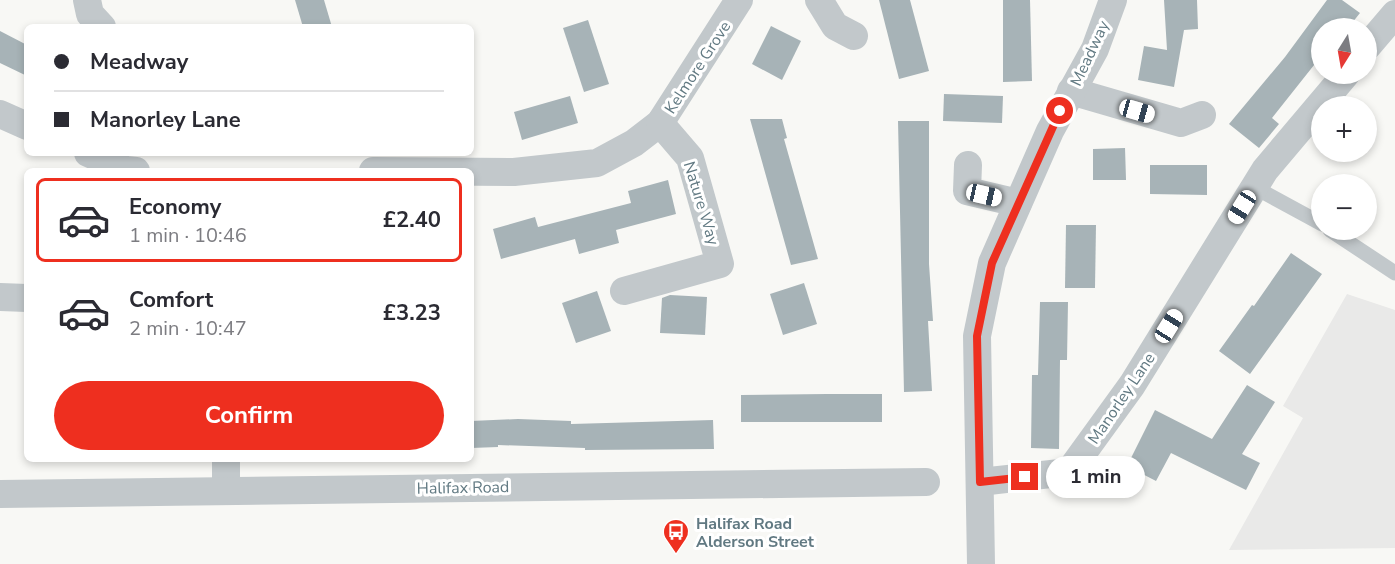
<!DOCTYPE html>
<meta charset="utf-8">
<style>
:root{--surface:#fff;--page:#f7f7f7;--text:#2b2b33;--muted:#7c7c81;--line:#e1e1e2;--accent:#ee2f1f}
body{margin:0;font-family:"Nunito Sans",sans-serif;background:var(--page);color:var(--text);height:100vh;display:flex;flex-direction:column;font-size:22px;white-space:nowrap}
*{box-sizing:border-box;margin:0}
p{font-size:20px;color:var(--muted)}
.icon{flex:none;width:33px;height:33px;fill:none;stroke:currentColor;stroke-width:2;stroke-linecap:round;stroke-linejoin:round}
.map{position:relative;flex:1;overflow:hidden}
.side{position:absolute;left:24px;top:168px;width:450px;height:294px;display:flex;flex-direction:column;background:var(--surface);border-radius:9px;box-shadow:0 3px 9px #0003}
.side>*{flex:none}
.guide{position:absolute;left:24px;top:24px;width:450px;height:132px;border-radius:9px;box-shadow:0 3px 9px #0003;display:grid;align-content:center;height:132px;padding:0 30px;background:var(--surface)}
.needle{width:39px;rotate:191deg}
.fabs{position:absolute;left:1311px;top:18px;display:grid;gap:12px}
.fabs a{display:grid;place-items:center;width:66px;height:66px;border-radius:50%;background:var(--surface);box-shadow:0 3px 9px #0003;font-size:30px}
.end{position:absolute;width:27px;height:27px;margin:-14px;border:8px solid #ee2f1f;background:#fff;box-shadow:0 0 0 3px #fff}
.from{border-radius:50%}
.bubble{position:absolute;height:42px;border-radius:21px;background:var(--surface);box-shadow:0 3px 9px #0003;font-size:20px;font-weight:700;line-height:42px;text-align:center}
.car{position:absolute;width:18px;height:36px;margin:-18px -9px;border-radius:8px;box-shadow:0 0 4px 2px #0007;background:linear-gradient(#fff 24%,#345 0 40%,#fff 0 76%,#345 0 86%,#fff 0)}
.guide b{display:flex;align-items:center;gap:21px;height:57px;font-size:22px}
.guide b+b{border-top:2px solid var(--line)}
.guide i{width:15px;height:15px;background:var(--text)}
ul{padding:10px 0 0;list-style:none}
li{display:flex;align-items:center;gap:18px;height:84px;margin:0 12px 9px;padding:0 18px;border:3px solid transparent;border-radius:9px}
li div{flex:1}
li b{display:block;font-size:22px}
li em{font-style:normal;font-weight:700}
li.active{border-color:var(--accent)}
li>.icon{width:54px;height:54px;stroke-width:1.5}
.button{display:flex;gap:12px;margin-top:auto;padding:12px 30px}
.button a{flex:1;height:69px;border-radius:36px;background:var(--accent);color:#fff;font-size:24px;font-weight:700;line-height:69px;text-align:center}
.map>svg:first-child{display:block}
.built{fill:#e9e9e8}
.building{fill:#a7b3b7}
.lines{fill:none;stroke-linecap:round;stroke-linejoin:round}
.lane{stroke:#c2c8cb;stroke-width:15}
.street{stroke:#c2c8cb;stroke-width:28}
.route{stroke:#ee2f1f;stroke-width:8}
.labels{text-anchor:middle;stroke-width:6;stroke-linejoin:round;paint-order:stroke}
.street-label{font-size:16px;fill:#617982;stroke:#fff}
.poi-label{font-size:16px;font-weight:bold;fill:#617982;stroke:#fff;text-anchor:start}
</style>
<div class="map">
<svg width="1395" height="564" viewBox="0 0 1395 564">
<rect width="100%" height="100%" fill="#f8f8f5"/>
<path class="built" d="M1347,294L1395,310V548L1229,550L1303,418L1283,406Z"/>
<g class="building">
<path d="M295,0H324L332,27H303Z"/>
<path d="M879,0H910L929,71L899,79Z"/>
<path d="M1003,0H1030L1032,81L1003,82Z"/>
<path d="M1164,0H1197L1198,29L1184,30L1174,87L1138,80L1144,46L1167,50Z"/>
<path d="M1327,0H1342L1360,13L1348,28H1322V55L1272,118L1279,124L1259,148L1229,124L1285,57Z"/>
<path d="M588,20L609,84L584,92L563,28Z"/>
<path d="M771,26L801,41L782,80L752,64Z"/>
<path d="M0,31L27,45V76L0,63Z"/>
<path d="M944,94L1003,96L1002,123L943,121Z"/>
<path d="M570,96L578,123L522,140L514,112Z"/>
<path d="M750,119H782L787,138L784,139L818,259L791,265Z"/>
<path d="M898,121H929V264L933,321H928L932,391L904,392Z"/>
<path d="M1125,148L1126,180H1093V149Z"/>
<path d="M1150,165H1207V195L1150,194Z"/>
<path d="M668,180L676,214L616,230L619,243L579,254L575,239L501,259L493,229L535,217L538,227L631,203L628,191Z"/>
<path d="M1066,225H1096L1095,288H1065Z"/>
<path d="M1291,253L1322,274L1250,374L1219,351L1252,305L1254,306Z"/>
<path d="M804,283L817,324L783,335L770,294Z"/>
<path d="M597,291L611,331L576,343L562,303Z"/>
<path d="M670,295L707,297L705,335L660,333L662,298Z"/>
<path d="M1040,302H1068L1067,360H1060L1059,449L1031,448L1032,375H1038Z"/>
<path d="M1247,385L1275,402L1242,454L1260,463L1246,490L1171,453L1156,481L1127,466L1155,410L1212,439Z"/>
<path d="M827,394H882V422H741V395Z"/>
<path d="M518,419L571,421V424L713,420L714,449L585,450V448L498,445V447L471,448V421Z"/>
</g>
<g class="lines">
<g class="lane">
<path d="M1254,187L1322,224"/>
<path d="M1330,230L1395,273"/>
</g>
<g class="street">
<path d="M87,0L90,14L102,27"/>
<path d="M819,0L835,26L854,36"/>
<path d="M1366,48L1395,14"/>
<path d="M1071,91L1181,123L1202,115"/>
<path d="M0,114L27,126"/>
<path d="M88,153L126,170L136,171"/>
<path d="M968,165L967,191L1018,203"/>
<path d="M373,171L514,172L597,163L634,143L660,123L739,0"/>
<path d="M624,291L720,264L690,158L660,123"/>
<path d="M0,297L27,298"/>
<path d="M226,459V490"/>
<path d="M980,482L1069,472L1132,385L1265,170L1346,74"/>
<path d="M0,494L926,482"/>
<path d="M981,564L977,336L992,263L1050,131L1095,49L1113,0"/>
</g>
</g>
<g class="lines">
<path class="route" d="M1025,477L980,482L977,336L992,263L1060,111"/>
</g>
<defs>
<symbol id="bus-pin" viewBox="-11 -11 22 30"><path d="M0 17L-7.5 6A9.5 9.5 0 1 1 7.5 6Z" fill="#ee2f1f" stroke="#fff"/><path d="M-5-6H5V4H4V6H2V4H-2V6H-4V4H-5ZM-3.5-4V0h7V-4ZM-3.5 1.2v1.5H-2V1.2ZM2 1.2v1.5H3.5V1.2Z" fill="#fff"/></symbol>
</defs>
<g fill-rule="evenodd">
<use href="#bus-pin" x="661" y="517" width="30" height="40"/>
</g>
<g class="labels">
<g class="street-label">
<text transform="translate(1089 53) rotate(-65)" y="6">Meadway</text>
<text transform="translate(697 67) rotate(-57)" y="6">Kelmore Grove</text>
<text transform="translate(702 203) rotate(73)" y="6">Nature Way</text>
<text transform="translate(1121 398) rotate(-56)" y="6">Manorley Lane</text>
<text transform="translate(463 487) rotate(-1)" y="6">Halifax Road</text>
</g>
<g class="poi-label">
<text x="696" y="529">Halifax Road<tspan x="696" dy="18">Alderson Street</tspan></text>
</g>
</g>
</svg>
<div class="fabs">
<a><svg class="needle" viewBox="-14 -14 28 28"><path d="M0-13l5 13h-10z" fill="#e53935"/><path d="M0 13l5-13h-10z" fill="#7c7c81"/></svg></a>
<a>+</a>
<a>−</a>
</div>
<i class="end from" style="left:1060px;top:111px"></i>
<i class="end" style="left:1025px;top:477px"></i>
<div class="bubble" style="left:1046px;top:456px;width:99px">1 min</div>
<i class="car" style="left:1137px;top:111px;rotate:106deg"></i>
<i class="car" style="left:984px;top:195px;rotate:103deg"></i>
<i class="car" style="left:1242px;top:207px;rotate:212deg"></i>
<i class="car" style="left:1169px;top:326px;rotate:32deg"></i>
<div class="guide">
<b><i class="from"></i>Meadway</b>
<b><i></i>Manorley Lane</b>
</div>
<section class="side">
<ul>
<li class="active"><svg class="icon" aria-label="car" viewBox="0 0 24 24"><path d="M5 17H2v-5l4-1 3-4h7l3 4 3 1v5h-3M9 17h6M6 11h13"/><circle cx="7" cy="17" r="2"/><circle cx="17" cy="17" r="2"/></svg><div><b>Economy</b><p>1 min · 10:46</p></div><em>£2.40</em></li>
<li><svg class="icon" aria-label="car" viewBox="0 0 24 24"><path d="M5 17H2v-5l4-1 3-4h7l3 4 3 1v5h-3M9 17h6M6 11h13"/><circle cx="7" cy="17" r="2"/><circle cx="17" cy="17" r="2"/></svg><div><b>Comfort</b><p>2 min · 10:47</p></div><em>£3.23</em></li>
</ul>
<div class="button"><a>Confirm</a></div>
</section>
</div>
